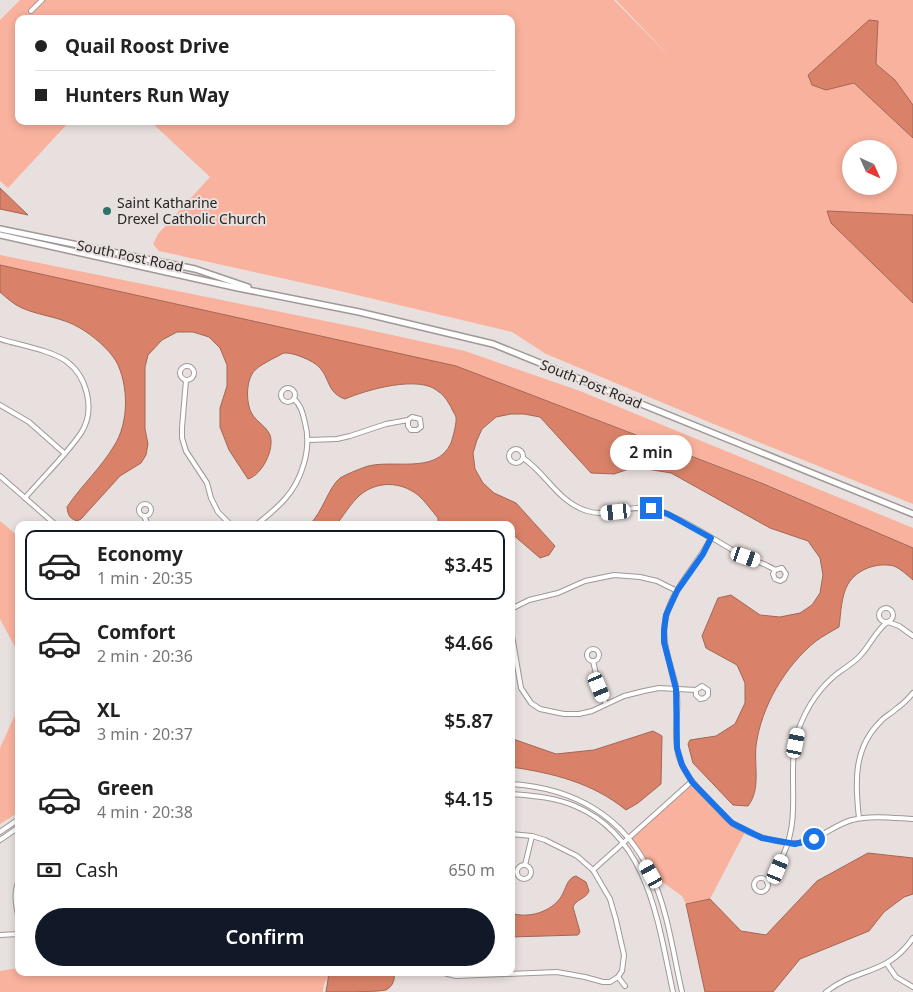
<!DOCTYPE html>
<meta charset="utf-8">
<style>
:root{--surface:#fff;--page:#f2f2f2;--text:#222;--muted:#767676;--line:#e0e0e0;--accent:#111827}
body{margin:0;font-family:"Noto Sans",sans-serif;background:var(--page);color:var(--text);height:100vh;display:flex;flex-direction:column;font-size:19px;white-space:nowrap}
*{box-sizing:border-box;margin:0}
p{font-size:16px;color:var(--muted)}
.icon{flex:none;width:28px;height:28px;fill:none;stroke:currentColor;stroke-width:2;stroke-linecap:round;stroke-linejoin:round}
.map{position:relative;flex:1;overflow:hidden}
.drawer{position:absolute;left:15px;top:521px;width:500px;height:455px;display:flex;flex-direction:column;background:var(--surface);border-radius:10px;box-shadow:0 2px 8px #0003}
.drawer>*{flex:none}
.banner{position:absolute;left:15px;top:15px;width:500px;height:110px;border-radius:10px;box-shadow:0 2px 8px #0003;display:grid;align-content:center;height:110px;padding:0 20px;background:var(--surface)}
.needle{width:32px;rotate:135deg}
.tools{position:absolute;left:842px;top:140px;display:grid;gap:10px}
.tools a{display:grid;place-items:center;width:55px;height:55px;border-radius:50%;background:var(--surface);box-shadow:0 2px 8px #0003;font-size:25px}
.end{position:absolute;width:22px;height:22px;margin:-11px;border:6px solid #1a73e8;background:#fff;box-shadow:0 0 0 2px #fff}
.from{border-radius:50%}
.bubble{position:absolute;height:35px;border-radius:18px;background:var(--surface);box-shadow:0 2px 8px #0003;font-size:16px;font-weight:600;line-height:35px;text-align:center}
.car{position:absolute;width:15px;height:30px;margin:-15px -8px;border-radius:6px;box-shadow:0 0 4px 1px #0007;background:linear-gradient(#fff 24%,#345 0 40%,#fff 0 76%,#345 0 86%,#fff 0)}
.banner b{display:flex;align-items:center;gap:18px;height:48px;font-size:19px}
.banner b+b{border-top:1px solid var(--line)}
.banner i{width:12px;height:12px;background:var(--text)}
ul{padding:9px 0 0;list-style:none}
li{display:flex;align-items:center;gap:15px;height:70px;margin:0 10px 8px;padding:0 10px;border:2px solid transparent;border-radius:10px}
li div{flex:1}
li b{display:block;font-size:19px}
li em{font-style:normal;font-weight:600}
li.selected{border-color:var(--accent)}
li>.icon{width:45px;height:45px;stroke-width:1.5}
.pay{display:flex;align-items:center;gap:12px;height:55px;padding:0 20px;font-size:19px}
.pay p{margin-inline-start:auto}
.primary-button{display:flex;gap:10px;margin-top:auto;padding:10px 20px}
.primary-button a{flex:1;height:58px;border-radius:30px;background:var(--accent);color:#fff;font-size:20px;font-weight:600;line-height:58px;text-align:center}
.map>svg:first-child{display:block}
.green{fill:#f9b29d;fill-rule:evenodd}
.water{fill:#d98269;stroke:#a46654}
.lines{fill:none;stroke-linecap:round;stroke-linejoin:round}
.street-casing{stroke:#9f9896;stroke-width:6}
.secondary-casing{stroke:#9f9896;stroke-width:8}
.street{stroke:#fff;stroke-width:4}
.secondary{stroke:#fff;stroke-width:5}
.route{stroke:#1a73e8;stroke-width:6}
.poi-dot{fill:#2e7367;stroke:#e8e0de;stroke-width:2}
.labels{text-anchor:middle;stroke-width:4;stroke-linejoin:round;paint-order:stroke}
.poi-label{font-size:14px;fill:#272524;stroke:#e8e0de;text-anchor:start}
.street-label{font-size:14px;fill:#272524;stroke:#e8e0de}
</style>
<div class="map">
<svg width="913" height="992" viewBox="0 0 913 992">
<rect width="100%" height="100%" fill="#e8e0de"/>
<g class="green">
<path d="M20,0H614L672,59L616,0H913V105L895,80L876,64L878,21L825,90L854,83L913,138V215L827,211L831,223L913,303V504L716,425L546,354L512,332L340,291L159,251L153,244L158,234L210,177L150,121H511V19H19V121H70L8,188L0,181V20ZM851,149H889V186H851Z"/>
<path d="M0,255L360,328L465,351L580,391L913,528V548L766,484L456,366L0,265Z"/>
<path d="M0,521L19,537V670L15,647L0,619Z"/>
<path d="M19,706V812L0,824V748Z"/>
<path d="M691,782L732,823L746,830L710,899L686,904L682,896L651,874L629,838Z"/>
<path d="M19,968V972L333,973C326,979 323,983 323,992H0V971Z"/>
</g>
<g class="water">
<path d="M869,20L878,21L876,64L895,80L913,105V138L854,83L826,90L812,85L808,75Z"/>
<path d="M0,188L28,215L0,209Z"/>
<path d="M827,211L913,215V303L831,223Z"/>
<path d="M0,265L456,366L764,484L913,548V580C907,575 901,569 894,566C877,562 857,569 848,584C841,596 841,613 839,627C832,631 823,636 816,641C785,666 761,707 756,746C754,767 761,789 748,806L733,805L693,763L688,744L690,740L716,736L735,724L745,703V683L737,665L706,648L702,636L718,598L731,595L760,615L780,617L800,613L812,605L820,593L823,575L820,558L808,541L770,528L671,473L635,467L614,474L591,473L540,417L524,414H511L496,417L482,429L477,440L473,453L475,469L483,483L494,493L516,503L555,546L549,555L540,558L511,533V525H438V518C432,511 425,501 418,495C400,481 377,481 360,495C351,503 344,515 336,525H309C323,512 328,488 340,478C347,474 357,470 365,467C391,458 436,476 451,443C453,437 457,422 456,417C455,414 452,410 451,407C448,402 444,395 439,392C420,374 366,390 345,399C327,393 330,378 319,367C314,361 293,352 284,353C281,354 277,357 274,358C267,362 256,367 252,374C246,384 246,404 252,414C257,422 266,426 270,435C275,449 262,475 248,479L229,450L220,427V408L227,386V365L220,348L209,337L193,332H177L162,340L148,355L145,367V429L148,444L146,455L141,463L120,476L81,519L77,521C69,518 68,515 67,507C81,486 101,468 114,446C129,423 129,385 116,361C108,348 92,335 80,328C62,317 40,316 22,308C13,304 7,298 0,292Z"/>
<path d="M653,731L662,736L661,784L638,803L626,810C593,783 553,773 511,767V737L513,739L556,754L594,750Z"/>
<path d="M868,853L913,858V894L904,897L884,912L869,931L800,959L773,992H705L686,904L710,899L741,931L766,935L817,881Z"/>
<path d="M576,876L586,882L589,891C586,899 576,899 573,907L580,932L578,935L511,937V913C528,919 551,912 561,897C566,889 567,878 576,876Z"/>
<path d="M329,973H394C395,980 393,986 386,990C379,992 336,992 326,992Z"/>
</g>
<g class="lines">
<defs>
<g id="street">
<path d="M31,11L42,0"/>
<path d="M0,339C19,345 50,350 66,361C87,376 96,410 81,433C67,454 42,478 25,498"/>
<circle cx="187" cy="373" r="7"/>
<path d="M186,380L182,428V438L186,451L207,483L211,498L218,512L231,525"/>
<circle cx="288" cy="395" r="7"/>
<path d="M0,405L29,422L64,453"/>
<path d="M308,440L337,439L350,436L386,424L408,420L412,417L420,419L421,427L417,430H411L408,426V420"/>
<circle cx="516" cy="456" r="7"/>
<path d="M523,458C546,473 558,502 587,511C609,518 629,504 651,509C679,515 717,542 743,556C754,561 765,563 775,570L782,568L786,574L784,579L780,581L775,579L773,574L775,570"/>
<path d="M0,476L56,525"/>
<circle cx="145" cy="510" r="6"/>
<path d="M144,516L148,525"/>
<path d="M256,525C266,517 276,509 285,499C302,480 312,448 305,423C303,414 301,405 294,399"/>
<path d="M386,525H391"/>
<path d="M711,538C698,564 673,587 666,617C660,641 671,663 676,687C680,707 674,728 677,748C680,773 700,790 716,807C721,812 727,819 732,823C749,834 770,841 789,843C814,846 830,826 852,820C871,815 894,818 913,819"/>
<circle cx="886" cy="615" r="7"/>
<path d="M511,609L529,600L558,593L585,581L614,575L640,577L657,581L677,591"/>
<path d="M511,630L521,688L531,703L540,709L564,714H579L592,711L624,696L644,691L659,688L696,690L702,686L708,690V695L705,698L700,699L696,695V690"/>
<circle cx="593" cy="655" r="6"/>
<path d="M593,661L599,687L606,704"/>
<path d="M511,784C574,788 624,816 651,874C668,911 673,953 682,992"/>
<path d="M511,794C533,796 554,797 575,806C649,837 658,923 673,992"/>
<path d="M859,818C855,783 853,748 881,721C885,716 891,714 896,709C902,705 908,699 913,693"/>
<path d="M0,832L19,819"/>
<path d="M0,840L19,827"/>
<path d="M525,865L532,836"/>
<circle cx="524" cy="872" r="7"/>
<path d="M593,870L691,782"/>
<circle cx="761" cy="885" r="7"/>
<path d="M19,880C13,893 16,906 19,920"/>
<path d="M767,882C784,860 793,835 793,808C794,781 790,754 799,728C807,707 820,687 838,673C845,668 853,663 859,657C869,647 874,634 885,624L888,622L899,626L913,636"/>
<path d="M0,935L19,934"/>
<path d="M887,964L896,977L913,987"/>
<path d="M440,972L456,976L557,972L585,977L603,982H610L618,977L622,971L624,955L616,920L610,899L593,870L577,856L545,840L532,836L511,834"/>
<path d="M618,977L625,986"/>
<path d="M826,992C858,967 887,976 913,938"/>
</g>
<g id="secondary">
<path d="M0,229L195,269L248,287"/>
<path d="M0,235L238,288L359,312L493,344L913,514"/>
</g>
</defs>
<use href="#street" class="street-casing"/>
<use href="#secondary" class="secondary-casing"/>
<use href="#street" class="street"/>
<use href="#secondary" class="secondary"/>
</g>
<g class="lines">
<path class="route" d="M651,508L668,514L711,538L703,554L677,591L666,615L664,630V642L676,689L677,748L682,765L692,782L732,823L762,838L795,844L814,839"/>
</g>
<circle class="poi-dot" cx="107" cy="211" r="5"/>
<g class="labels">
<g class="poi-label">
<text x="117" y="208">Saint Katharine<tspan x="117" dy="16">Drexel Catholic Church</tspan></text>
</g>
<g class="street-label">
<text transform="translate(130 256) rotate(12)" y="5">South Post Road</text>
<text transform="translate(591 384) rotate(22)" y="5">South Post Road</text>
</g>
</g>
</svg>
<div class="tools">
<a><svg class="needle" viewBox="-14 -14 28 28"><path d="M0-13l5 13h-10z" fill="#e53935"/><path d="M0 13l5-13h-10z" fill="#767676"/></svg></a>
</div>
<i class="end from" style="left:814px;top:839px"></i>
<i class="end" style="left:651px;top:508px"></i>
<div class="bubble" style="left:610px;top:435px;width:82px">2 min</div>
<i class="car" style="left:616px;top:512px;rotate:264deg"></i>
<i class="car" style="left:746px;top:557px;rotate:109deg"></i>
<i class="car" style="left:599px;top:687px;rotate:157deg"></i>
<i class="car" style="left:796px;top:743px;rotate:11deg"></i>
<i class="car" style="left:778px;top:869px;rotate:23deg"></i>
<i class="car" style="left:651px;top:874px;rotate:331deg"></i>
<div class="banner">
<b><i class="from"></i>Quail Roost Drive</b>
<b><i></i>Hunters Run Way</b>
</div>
<section class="drawer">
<ul>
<li class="selected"><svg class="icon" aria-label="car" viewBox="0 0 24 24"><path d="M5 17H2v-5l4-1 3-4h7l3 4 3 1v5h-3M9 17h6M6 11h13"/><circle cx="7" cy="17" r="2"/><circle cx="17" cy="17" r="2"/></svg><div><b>Economy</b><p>1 min · 20:35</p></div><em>$3.45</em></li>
<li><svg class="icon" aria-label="car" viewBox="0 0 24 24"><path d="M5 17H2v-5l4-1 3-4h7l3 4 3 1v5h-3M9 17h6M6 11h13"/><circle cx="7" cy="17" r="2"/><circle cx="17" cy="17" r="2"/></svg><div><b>Comfort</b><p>2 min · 20:36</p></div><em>$4.66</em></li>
<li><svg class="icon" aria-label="car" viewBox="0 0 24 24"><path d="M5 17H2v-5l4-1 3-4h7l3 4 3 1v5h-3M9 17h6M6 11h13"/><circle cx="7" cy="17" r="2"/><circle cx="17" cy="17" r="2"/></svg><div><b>XL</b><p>3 min · 20:37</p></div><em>$5.87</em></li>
<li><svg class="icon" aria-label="car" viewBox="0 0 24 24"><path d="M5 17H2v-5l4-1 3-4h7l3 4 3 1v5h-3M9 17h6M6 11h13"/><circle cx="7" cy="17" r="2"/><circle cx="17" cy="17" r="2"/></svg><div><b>Green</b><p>4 min · 20:38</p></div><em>$4.15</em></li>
</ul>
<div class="pay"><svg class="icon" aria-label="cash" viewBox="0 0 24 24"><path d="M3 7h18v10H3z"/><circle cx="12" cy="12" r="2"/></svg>Cash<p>650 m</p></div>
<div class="primary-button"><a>Confirm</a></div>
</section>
</div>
